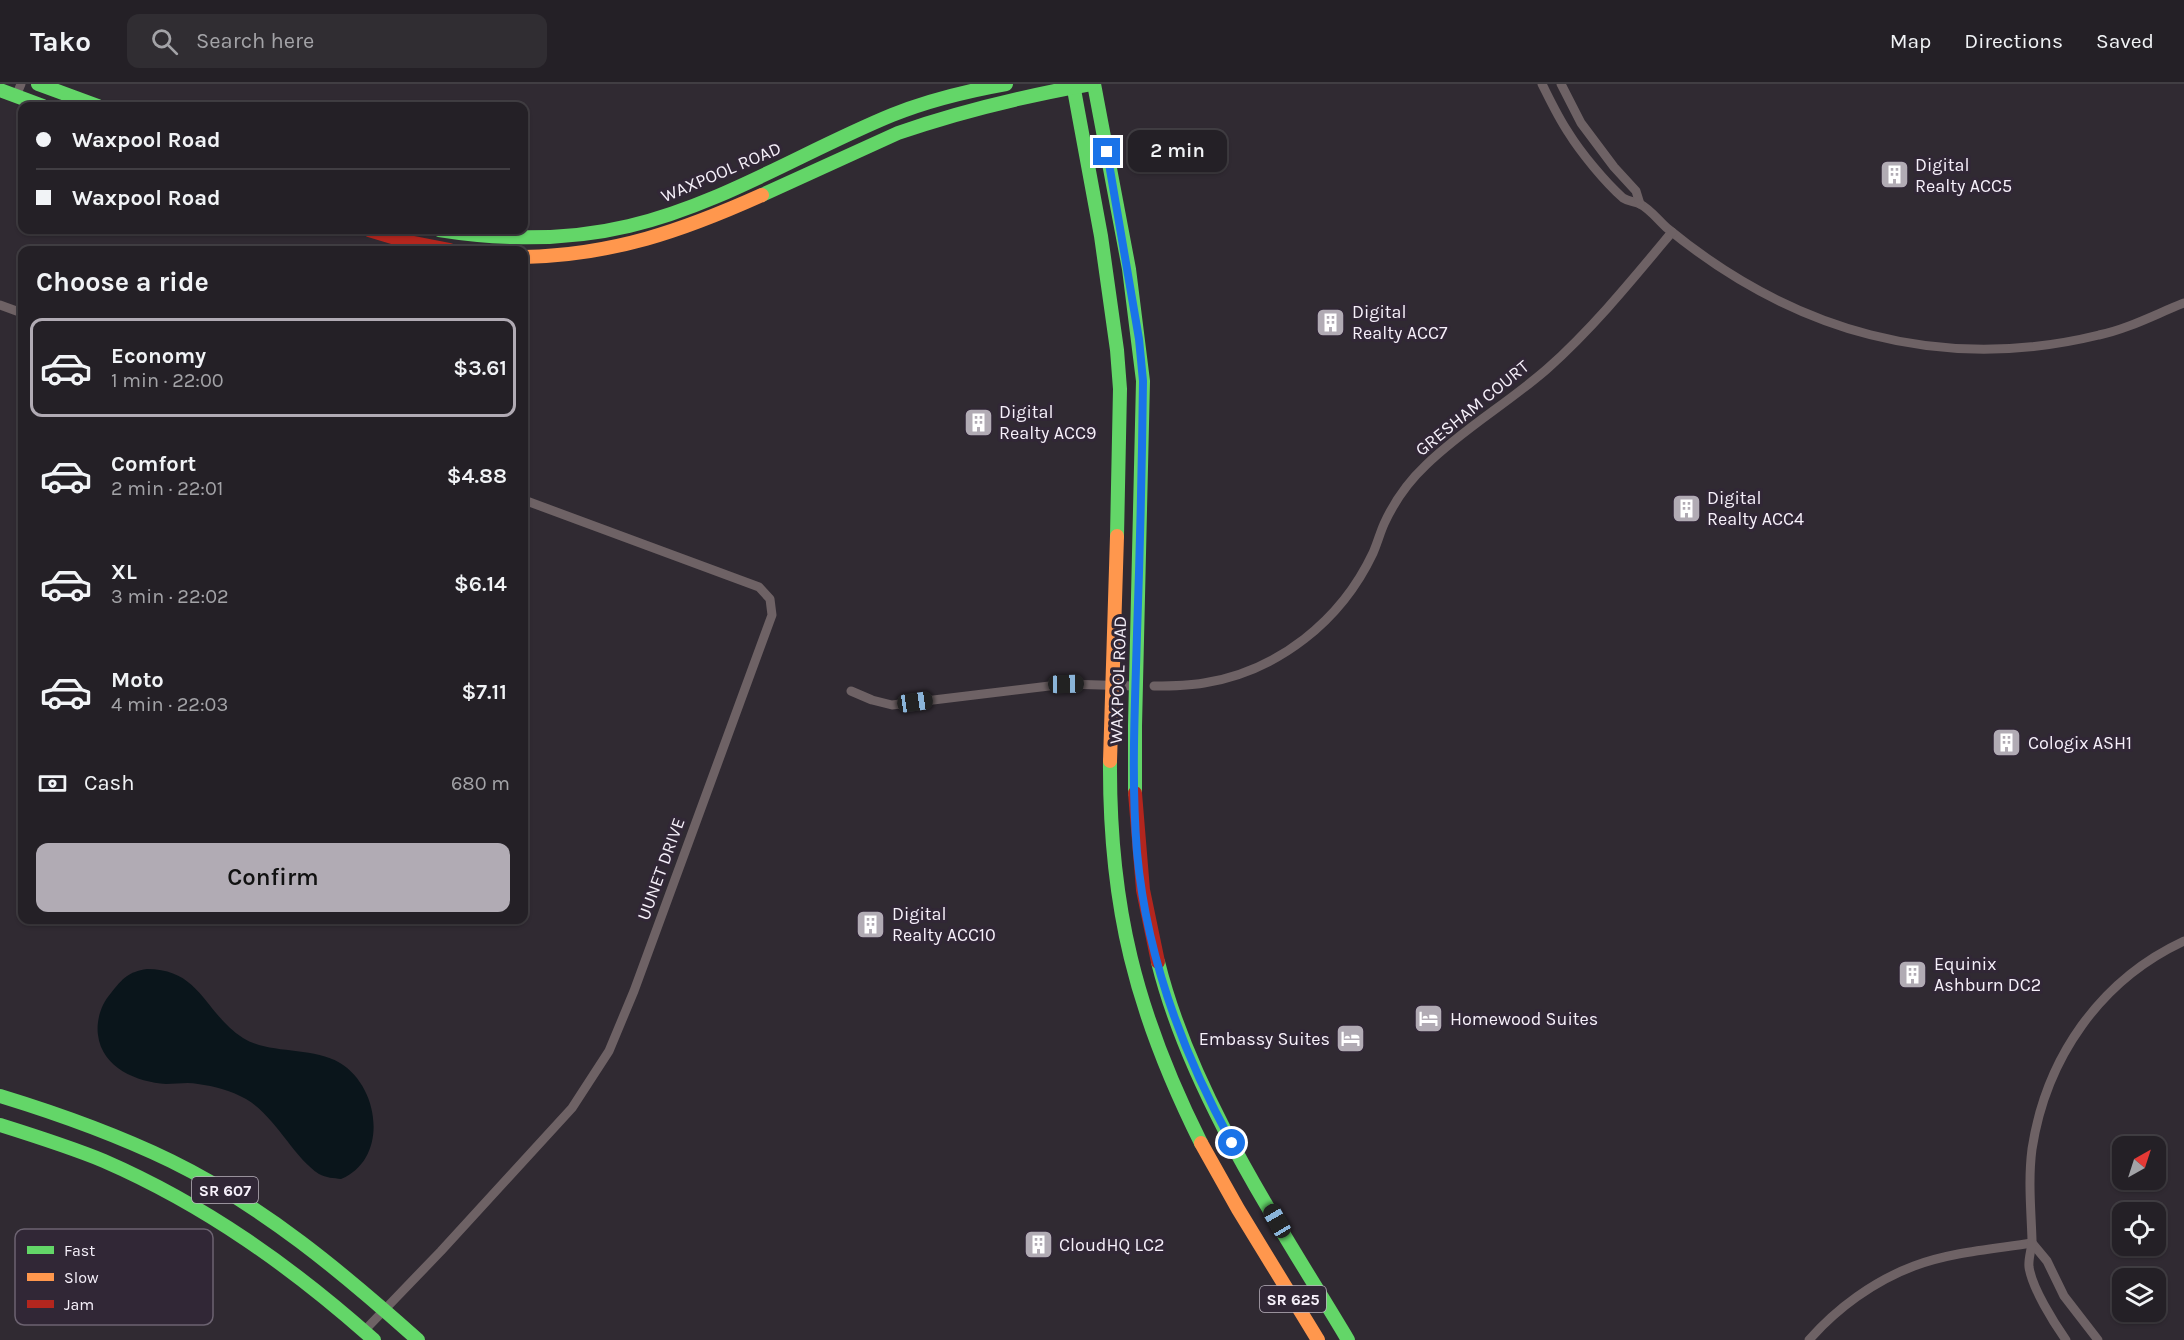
<!DOCTYPE html>
<meta charset="utf-8">
<style>
:root{--surface:#242026;--page:#302d32;--text:#f1f3f6;--muted:#a3a3a7;--line:#413e43;--accent:#b1abb4}
body{margin:0;font-family:Karla,sans-serif;background:var(--page);color:var(--text);height:100vh;display:flex;flex-direction:column;font-size:22px;white-space:nowrap}
*{box-sizing:border-box;margin:0}
p{font-size:20px;color:var(--muted)}
.icon{flex:none;width:33px;height:33px;fill:none;stroke:currentColor;stroke-width:2;stroke-linecap:round;stroke-linejoin:round}
.map{position:relative;flex:1;overflow:hidden}
.details{position:absolute;left:18px;top:162px;width:510px;height:678px;display:flex;flex-direction:column;background:var(--surface);border-radius:12px;box-shadow:0 2px 4px #0004,0 0 0 2px var(--line)}
.details>*{flex:none}
.top-card{position:absolute;left:18px;top:18px;width:510px;height:132px;border-radius:12px;box-shadow:0 2px 4px #0004,0 0 0 2px var(--line);display:grid;align-content:center;height:132px;padding:0 18px;background:var(--surface)}
.needle{width:39px;rotate:39deg}
.fabs{position:absolute;left:2112px;top:1052px;display:grid;gap:12px}
.fabs a{display:grid;place-items:center;width:54px;height:54px;border-radius:12px;background:var(--surface);box-shadow:0 2px 4px #0004,0 0 0 2px var(--line);font-size:30px}
.end{position:absolute;width:27px;height:27px;margin:-14px;border:8px solid #1a73e8;background:#fff;box-shadow:0 0 0 3px #fff}
.from{border-radius:50%}
.bubble{position:absolute;height:42px;border-radius:12px;background:var(--surface);box-shadow:0 2px 4px #0004,0 0 0 2px var(--line);font-size:20px;font-weight:600;line-height:42px;text-align:center}
.car{position:absolute;width:18px;height:36px;margin:-18px -9px;border-radius:8px;box-shadow:0 0 4px 2px #0007;background:linear-gradient(#222 24%,#8ab4d8 0 40%,#222 0 76%,#8ab4d8 0 86%,#222 0)}
.top-card b{display:flex;align-items:center;gap:21px;height:57px;font-size:22px}
.top-card b+b{border-top:2px solid var(--line)}
.top-card i{width:15px;height:15px;background:var(--text)}
ul{padding:0;list-style:none}
li{display:flex;align-items:center;gap:18px;height:99px;margin:0 12px 9px;padding:0 6px;border:3px solid transparent;border-radius:12px}
li div{flex:1}
li b{display:block;font-size:22px}
li em{font-style:normal;font-weight:600}
li.current{border-color:var(--accent)}
li>.icon{width:54px;height:54px;stroke-width:1.5}
h2{padding:0 18px;font-size:27px;line-height:72px}
.pay{display:flex;align-items:center;gap:15px;height:66px;padding:0 18px;font-size:22px}
.pay p{margin-inline-start:auto}
.cta{display:flex;gap:12px;margin-top:auto;padding:12px 18px}
.cta a{flex:1;height:69px;border-radius:12px;background:var(--accent);color:#111;font-size:24px;font-weight:600;line-height:69px;text-align:center}
header{display:flex;align-items:center;gap:36px;box-sizing:border-box;height:84px;padding:0 30px;background:var(--surface);border-bottom:2px solid var(--line)}
header strong{font-size:28px}
nav{display:flex;gap:33px;margin-inline-start:auto;font-size:21px}
.search{width:420px;height:54px;background:var(--page);display:flex;align-items:center;gap:15px;box-sizing:border-box;padding:0 21px;border-radius:12px;color:var(--muted);font-size:22px}
.map>svg:first-child{display:block}
.water{fill:#0a151b}
.lines{fill:none;stroke-linecap:round;stroke-linejoin:round}
.street{stroke:#6e6265;stroke-width:9}
.fast{stroke:#63d668;stroke-width:14}
.slow{stroke:#ff974d;stroke-width:14}
.jam{stroke:#b3261e;stroke-width:14}
.route{stroke:#1a73e8;stroke-width:8}
.labels{text-anchor:middle;stroke-width:6;stroke-linejoin:round;paint-order:stroke}
.shield{fill:#312736;stroke:#bbb4bf;stroke-width:1.5}
.shield-label{font-size:16px;font-weight:bold;fill:#f6f0fa}
.poi-label{font-size:18px;fill:#f6f0fa;stroke:#312736;text-anchor:start}
.street-label{font-size:18px;fill:#f6f0fa;stroke:#312736}
.key{fill:#312736;stroke:#6c6371;stroke-width:1.5}
.key-label{font-size:16px;fill:#f6f0fa}
</style>
<header>
<strong>Tako</strong>
<div class="search"><svg class="icon" aria-label="search" viewBox="0 0 24 24"><circle cx="10" cy="10" r="6"/><path d="M15 15l6 6"/></svg>Search here</div>
<nav><a>Map</a><a>Directions</a><a>Saved</a></nav>
</header>
<div class="map">
<svg width="2184" height="1256" viewBox="0 0 2184 1256">
<rect width="100%" height="100%" fill="#302a32"/>
<path class="water" d="M147,885C201,885 204,929 243,954C270,971 311,962 340,979C380,1003 389,1075 341,1095C334,1094 326,1094 319,1090C293,1073 276,1033 246,1015C232,1007 214,1002 198,1000C188,998 177,1000 166,1000C137,998 102,984 98,951C96,937 101,920 111,909C123,894 128,888 147,885Z"/>
<g class="lines">
<g class="street">
<path d="M1542,0C1550,16 1558,33 1568,48C1581,69 1605,98 1623,114C1629,118 1634,117 1640,120C1650,125 1659,137 1667,144C1792,247 1940,290 2099,251C2128,245 2156,230 2184,219"/>
<path d="M1561,0L1581,39L1614,83L1636,107L1640,120"/>
<path d="M16,12L21,0"/>
<path d="M0,221L22,229"/>
<path d="M1154,602C1171,602 1187,602 1204,599C1278,587 1341,537 1373,469C1377,460 1380,449 1384,440C1394,418 1409,397 1426,381C1463,345 1508,319 1547,285C1593,244 1632,196 1672,148"/>
<path d="M851,607L872,616L892,621L1066,600L1135,602"/>
<path d="M2032,1159L2047,1177L2064,1212L2098,1256"/>
<path d="M364,1247L441,1167L572,1024L609,967L634,907L772,531L770,515L759,503L524,416"/>
<path d="M1809,1256C1837,1224 1874,1197 1914,1182C1951,1168 1994,1165 2032,1159"/>
<path d="M2066,1256C2054,1239 2032,1204 2029,1183C2028,1174 2032,1165 2032,1156C2031,1125 2028,1096 2032,1065C2046,974 2100,896 2184,857"/>
</g>
<g class="fast">
<path d="M38,0L98,22"/>
<path d="M1073,0L1101,152L1117,266L1120,305L1117,452"/>
<path d="M1094,0L1129,185L1143,297L1135,642V709"/>
<path d="M0,6L43,22"/>
<path d="M762,111L898,49C961,27 1025,12 1091,0"/>
<path d="M439,146C502,156 566,157 629,142C722,120 804,67 892,31C929,16 967,7 1006,0"/>
<path d="M1110,677C1109,822 1136,929 1201,1059"/>
<path d="M1158,878C1191,1011 1278,1139 1348,1256"/>
<path d="M0,1012C59,1030 115,1050 171,1077C263,1122 342,1188 418,1256"/>
<path d="M0,1041C35,1052 70,1063 104,1077C205,1121 292,1183 374,1256"/>
</g>
<g class="slow">
<path d="M524,173C613,171 682,147 762,111"/>
<path d="M1110,677L1117,452"/>
<path d="M1201,1059L1238,1125L1318,1256"/>
</g>
<g class="jam">
<path d="M369,146L409,158L450,166"/>
<path d="M1135,709L1143,806L1158,878"/>
</g>
</g>
<g class="lines">
<path class="route" d="M1107,68L1139,255L1143,297C1142,381 1140,466 1137,550C1135,623 1131,695 1137,768C1146,870 1183,970 1232,1059"/>
</g>
<defs>
<symbol id="building-square" viewBox="-11 -11 22 22"><rect x="-9" y="-9" width="18" height="18" rx="4" fill="#b1abb4" stroke="#312736"/><path d="M-4-6H4V6H1V3H-1V6H-4ZM-2.5-4.3h1.7v1.8h-1.7ZM.8-4.3h1.7v1.8H.8ZM-2.5-1h1.7V.8h-1.7ZM.8-1h1.7V.8H.8Z" fill="#fff"/></symbol>
<symbol id="hotel-square" viewBox="-11 -11 22 22"><rect x="-9" y="-9" width="18" height="18" rx="4" fill="#b1abb4" stroke="#312736"/><path d="M-6-4.5h1.5V1H6V5H4.5V3h-9V5H-6ZM-4 0a1.8 1.8 0 1 1 3.6 0ZM.5 0V-2.5h3Q6-2.5 6 0Z" fill="#fff"/></symbol>
</defs>
<g fill-rule="evenodd">
<use href="#building-square" x="1878" y="74" width="33" height="33"/>
<use href="#building-square" x="1314" y="222" width="33" height="33"/>
<use href="#building-square" x="962" y="322" width="33" height="33"/>
<use href="#building-square" x="1670" y="408" width="33" height="33"/>
<use href="#building-square" x="1990" y="642" width="33" height="33"/>
<use href="#building-square" x="854" y="824" width="33" height="33"/>
<use href="#building-square" x="1896" y="874" width="33" height="33"/>
<use href="#hotel-square" x="1412" y="918" width="33" height="33"/>
<use href="#hotel-square" x="1334" y="938" width="33" height="33"/>
<use href="#building-square" x="1022" y="1144" width="33" height="33"/>
</g>
<g class="labels">
<g class="shield">
<rect x="192" y="1093" width="66" height="26" rx="4.5"/>
<rect x="1260" y="1202" width="66" height="26" rx="4.5"/>
</g>
<g class="shield-label">
<text x="225" y="1112">SR 607</text>
<text x="1293" y="1221">SR 625</text>
</g>
<g class="poi-label">
<text x="1915" y="87">Digital<tspan x="1915" dy="21">Realty ACC5</tspan></text>
<text x="1352" y="234">Digital<tspan x="1352" dy="21">Realty ACC7</tspan></text>
<text x="999" y="334">Digital<tspan x="999" dy="21">Realty ACC9</tspan></text>
<text x="1707" y="420">Digital<tspan x="1707" dy="21">Realty ACC4</tspan></text>
<text x="2028" y="665">Cologix ASH1</text>
<text x="892" y="836">Digital<tspan x="892" dy="21">Realty ACC10</tspan></text>
<text x="1934" y="886">Equinix<tspan x="1934" dy="21">Ashburn DC2</tspan></text>
<text x="1450" y="941">Homewood Suites</text>
<text x="1330" y="961" text-anchor="end">Embassy Suites</text>
<text x="1059" y="1167">CloudHQ LC2</text>
</g>
<g class="street-label">
<text transform="translate(721 88) rotate(-23)" y="6">WAXPOOL ROAD</text>
<text transform="translate(1472 324) rotate(-39)" y="6">GRESHAM COURT</text>
<text transform="translate(1118 596) rotate(-88)" y="6">WAXPOOL ROAD</text>
<text transform="translate(661 785) rotate(-70)" y="6">UUNET DRIVE</text>
</g>
</g>
<rect x="15" y="1145" width="198" height="96" rx="9" class="key"/>
<rect x="27" y="1162" width="27" height="8" fill="#63d668"/>
<rect x="27" y="1189" width="27" height="8" fill="#ff974d"/>
<rect x="27" y="1216" width="27" height="8" fill="#b3261e"/>
<g class="key-label">
<text x="64" y="1172">Fast</text>
<text x="64" y="1199">Slow</text>
<text x="64" y="1226">Jam</text>
</g>
</svg>
<div class="fabs">
<a><svg class="needle" viewBox="-14 -14 28 28"><path d="M0-13l5 13h-10z" fill="#e53935"/><path d="M0 13l5-13h-10z" fill="#a3a3a7"/></svg></a>
<a><svg class="icon" aria-label="locate" viewBox="0 0 24 24"><circle cx="12" cy="12" r="6"/><path d="M12 2v4M12 18v4M2 12h4M18 12h4"/></svg></a>
<a><svg class="icon" aria-label="layers" viewBox="0 0 24 24"><path d="M12 4l9 5-9 5-9-5zM3 14l9 5 9-5"/></svg></a>
</div>
<i class="end from" style="left:1232px;top:1059px"></i>
<i class="end" style="left:1107px;top:68px"></i>
<div class="bubble" style="left:1128px;top:46px;width:99px">2 min</div>
<i class="car" style="left:1066px;top:600px;rotate:89deg"></i>
<i class="car" style="left:915px;top:618px;rotate:82deg"></i>
<i class="car" style="left:1277px;top:1137px;rotate:330deg"></i>
<div class="top-card">
<b><i class="from"></i>Waxpool Road</b>
<b><i></i>Waxpool Road</b>
</div>
<section class="details">
<h2>Choose a ride</h2>
<ul>
<li class="current"><svg class="icon" aria-label="car" viewBox="0 0 24 24"><path d="M5 17H2v-5l4-1 3-4h7l3 4 3 1v5h-3M9 17h6M6 11h13"/><circle cx="7" cy="17" r="2"/><circle cx="17" cy="17" r="2"/></svg><div><b>Economy</b><p>1 min · 22:00</p></div><em>$3.61</em></li>
<li><svg class="icon" aria-label="car" viewBox="0 0 24 24"><path d="M5 17H2v-5l4-1 3-4h7l3 4 3 1v5h-3M9 17h6M6 11h13"/><circle cx="7" cy="17" r="2"/><circle cx="17" cy="17" r="2"/></svg><div><b>Comfort</b><p>2 min · 22:01</p></div><em>$4.88</em></li>
<li><svg class="icon" aria-label="car" viewBox="0 0 24 24"><path d="M5 17H2v-5l4-1 3-4h7l3 4 3 1v5h-3M9 17h6M6 11h13"/><circle cx="7" cy="17" r="2"/><circle cx="17" cy="17" r="2"/></svg><div><b>XL</b><p>3 min · 22:02</p></div><em>$6.14</em></li>
<li><svg class="icon" aria-label="car" viewBox="0 0 24 24"><path d="M5 17H2v-5l4-1 3-4h7l3 4 3 1v5h-3M9 17h6M6 11h13"/><circle cx="7" cy="17" r="2"/><circle cx="17" cy="17" r="2"/></svg><div><b>Moto</b><p>4 min · 22:03</p></div><em>$7.11</em></li>
</ul>
<div class="pay"><svg class="icon" aria-label="cash" viewBox="0 0 24 24"><path d="M3 7h18v10H3z"/><circle cx="12" cy="12" r="2"/></svg>Cash<p>680 m</p></div>
<div class="cta"><a>Confirm</a></div>
</section>
</div>
